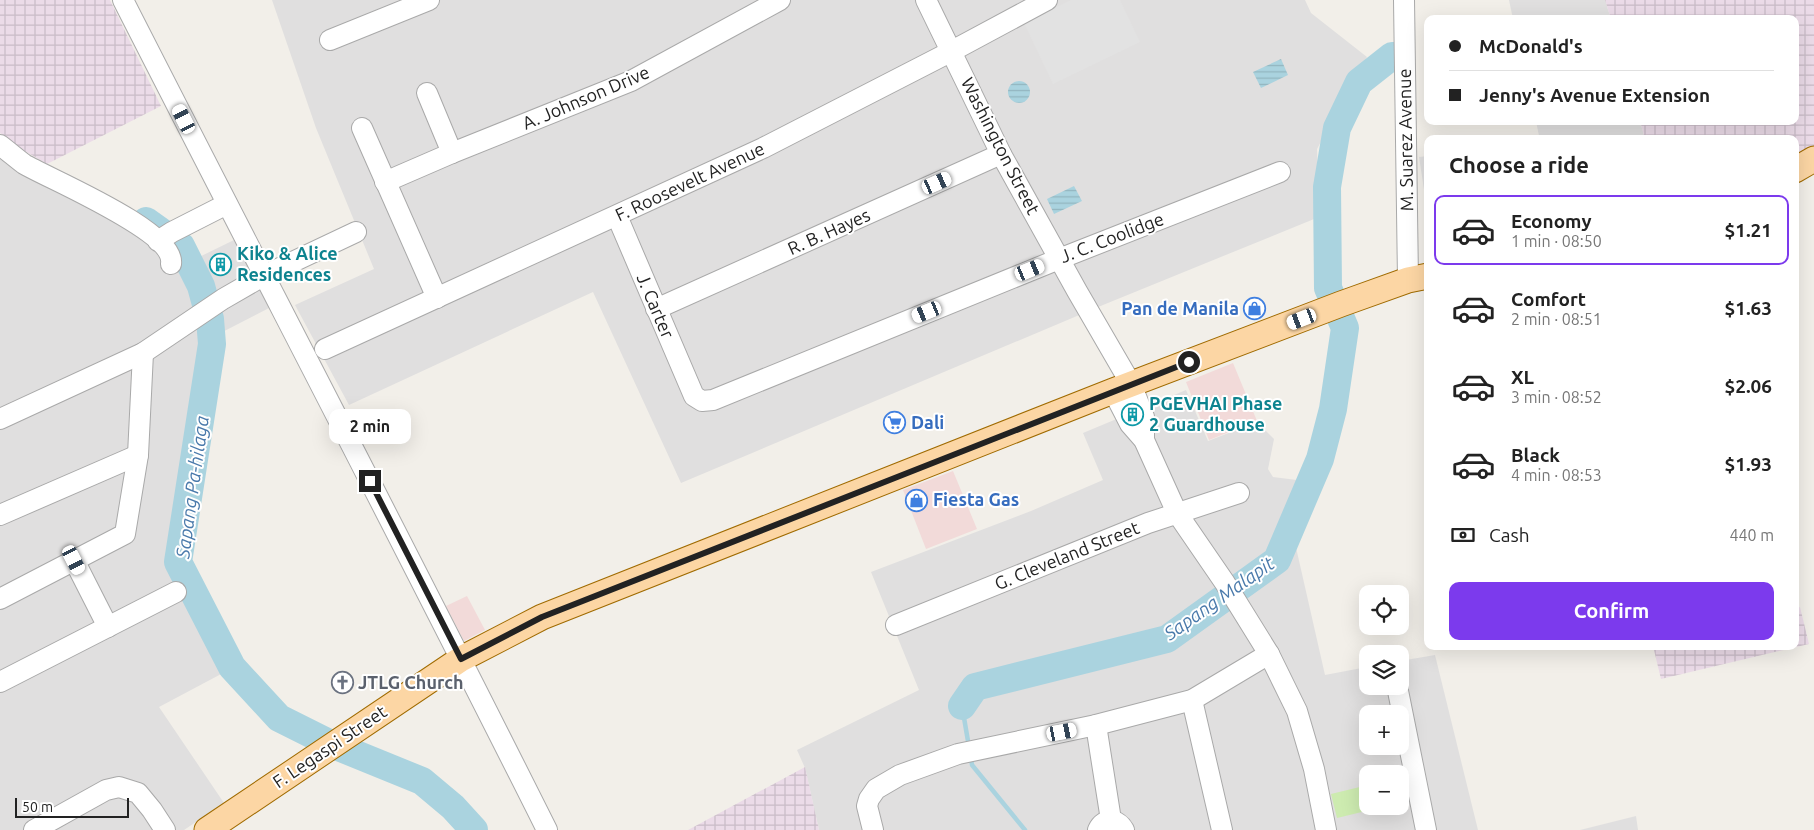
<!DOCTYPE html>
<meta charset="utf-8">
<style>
:root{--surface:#fff;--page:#f6f6f6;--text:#222;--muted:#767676;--line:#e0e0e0;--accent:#7c3aed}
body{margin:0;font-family:Ubuntu,sans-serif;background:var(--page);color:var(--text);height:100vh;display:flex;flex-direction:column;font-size:19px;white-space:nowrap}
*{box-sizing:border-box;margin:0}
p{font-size:16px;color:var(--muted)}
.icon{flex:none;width:28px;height:28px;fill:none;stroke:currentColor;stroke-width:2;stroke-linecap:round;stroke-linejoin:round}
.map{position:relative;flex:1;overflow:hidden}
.panel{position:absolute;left:1424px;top:135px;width:375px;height:515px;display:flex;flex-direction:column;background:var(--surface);border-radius:10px;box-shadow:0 5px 20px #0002}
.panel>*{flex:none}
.top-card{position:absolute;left:1424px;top:15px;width:375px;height:110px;border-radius:10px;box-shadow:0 5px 20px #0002;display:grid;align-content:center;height:110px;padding:0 25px;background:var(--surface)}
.controls{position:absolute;left:1359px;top:585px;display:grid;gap:10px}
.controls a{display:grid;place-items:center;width:50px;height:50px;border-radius:10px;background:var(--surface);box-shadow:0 5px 20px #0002;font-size:25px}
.scale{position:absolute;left:15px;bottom:12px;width:114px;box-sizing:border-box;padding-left:5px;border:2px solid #222;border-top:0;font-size:14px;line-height:18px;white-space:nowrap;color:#222;-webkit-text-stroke:4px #fff;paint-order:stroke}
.end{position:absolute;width:22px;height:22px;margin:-11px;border:6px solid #222;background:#fff;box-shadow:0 0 0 2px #fff}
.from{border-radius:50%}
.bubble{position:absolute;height:35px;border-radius:10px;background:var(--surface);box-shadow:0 5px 20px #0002;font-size:16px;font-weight:700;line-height:35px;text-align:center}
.car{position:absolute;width:15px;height:30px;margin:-15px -8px;border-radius:6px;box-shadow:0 0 4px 1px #0007;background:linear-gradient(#fff 24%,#345 0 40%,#fff 0 76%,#345 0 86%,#fff 0)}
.top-card b{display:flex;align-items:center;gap:18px;height:48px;font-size:19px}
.top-card b+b{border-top:1px solid var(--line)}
.top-card i{width:12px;height:12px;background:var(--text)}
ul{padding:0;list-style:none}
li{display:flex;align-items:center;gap:15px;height:70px;margin:0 10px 8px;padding:0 15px;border:2px solid transparent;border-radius:10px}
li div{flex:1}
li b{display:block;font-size:19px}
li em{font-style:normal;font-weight:700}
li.selected{border-color:var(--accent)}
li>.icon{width:45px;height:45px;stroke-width:1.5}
h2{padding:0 25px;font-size:22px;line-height:60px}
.pay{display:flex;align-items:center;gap:12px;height:55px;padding:0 25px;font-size:19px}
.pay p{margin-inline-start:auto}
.cta{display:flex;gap:10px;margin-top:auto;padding:10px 25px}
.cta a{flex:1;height:58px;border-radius:10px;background:var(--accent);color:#fff;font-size:20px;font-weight:700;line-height:58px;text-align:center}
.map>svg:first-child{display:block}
.residential{fill:#e0dfdf;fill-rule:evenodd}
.commercial{fill:#f2dad9}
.industrial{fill:url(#industrial-grid)}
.grass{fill:#cdebb0}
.parking{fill:#e2e2e2}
.water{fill:url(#water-rules)}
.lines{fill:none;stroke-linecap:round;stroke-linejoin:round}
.stream{stroke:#aad3df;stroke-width:4.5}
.river{stroke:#aad3df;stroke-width:28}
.minor-casing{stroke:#a9a9a9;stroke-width:22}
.major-casing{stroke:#a06b00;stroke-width:27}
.minor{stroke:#fff;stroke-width:20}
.major{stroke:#fcd6a4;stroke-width:25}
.route{stroke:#222;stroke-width:6}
.labels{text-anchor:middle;stroke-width:4;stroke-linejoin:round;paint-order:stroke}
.street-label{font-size:18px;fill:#222;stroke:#fff}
.culture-label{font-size:18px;font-weight:bold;fill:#0d838f;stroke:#fff;text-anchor:start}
.shop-label{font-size:18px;font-weight:bold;fill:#366cbe;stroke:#fff;text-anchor:start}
.worship-label{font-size:18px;font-weight:bold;fill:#5b616d;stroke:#fff;text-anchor:start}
.water-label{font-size:19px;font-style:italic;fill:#4a7aab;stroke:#fff}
</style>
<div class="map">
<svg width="1814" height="830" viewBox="0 0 1814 830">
<defs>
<pattern id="industrial-grid" width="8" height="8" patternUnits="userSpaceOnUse" patternTransform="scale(1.25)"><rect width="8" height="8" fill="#ebdbe8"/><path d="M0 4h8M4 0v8" fill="none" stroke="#c9bcc7"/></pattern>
<pattern id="water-rules" width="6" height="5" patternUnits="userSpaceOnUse" patternTransform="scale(1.25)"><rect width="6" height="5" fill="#aad3df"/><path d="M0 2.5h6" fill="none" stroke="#92b5bf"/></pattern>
</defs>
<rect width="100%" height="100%" fill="#f2efe9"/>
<g class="residential">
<path d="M272,0H1305L1311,13L1367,57L1317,149L1319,217L1103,305L681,483L593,292L349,405L295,305L374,269L316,128Z"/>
<path d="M1509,0H1605L1611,19H1513Z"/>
<path d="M1536,121H1640L1645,139H1522L1539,136Z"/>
<path d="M0,141L129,215L177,248L189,262L234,240L271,307L203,342L175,563L223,673L159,707L224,803L184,830H0Z"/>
<path d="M1427,156H1428L1427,209L1419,157Z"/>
<path d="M1186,390L1208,441L1257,422L1274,439L1268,469L1273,477L1305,481L1290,521L1325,675L1367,667L1368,686H1400V661L1435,655L1478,830H819L805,768L797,750L919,690L871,572L1031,511L1103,480L1083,433ZM1368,714H1400V746H1368ZM1368,774H1400V806H1368Z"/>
<path d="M1636,816L1638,830H1580Z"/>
</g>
<g class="commercial">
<path d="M1233,363L1257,421L1209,440L1186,382Z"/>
<path d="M953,471L977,529L926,549L903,490Z"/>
<path d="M467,596L485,630L464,641L446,606Z"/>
</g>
<g class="industrial">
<path d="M0,0H110L161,106L47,164L18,147L0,133Z"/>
<path d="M1605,0H1814V146L1795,157V139H1645L1640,121H1795V19H1611Z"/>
<path d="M1800,607L1809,644L1661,679L1653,646H1795V609Z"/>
<path d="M805,767L819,830H688Z"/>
</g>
<path class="grass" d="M1364,786L1368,806H1369L1370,810L1337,818L1331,794Z"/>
<path class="parking" d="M1071,0H1120L1140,42L1053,84L1024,23Z"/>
<g class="water">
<path d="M1281,59L1288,75L1261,88L1253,72Z"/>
<circle cx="1019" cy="92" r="11"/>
<path d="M1074,186L1082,201L1054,214L1047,199Z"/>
</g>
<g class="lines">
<g class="stream">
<path d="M962,706L969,747"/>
<path d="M971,758L972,765L1025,830"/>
</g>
<g class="river">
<path d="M146,221L181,246L201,286L210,319L212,344L178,562L232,667L279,718L331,744L422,781L453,807L474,830"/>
<path d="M962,706L975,687L1167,639L1277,560L1320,459L1333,409L1345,328L1328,288L1327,187L1337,128L1359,82L1392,56"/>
</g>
<defs>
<g id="minor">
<path d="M123,0C264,277 408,552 547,830"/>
<path d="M926,0L1001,154L1077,291L1131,384L1144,417V440"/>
<path d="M1404,0L1408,280"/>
<path d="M330,40L429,0"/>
<path d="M427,93L452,153"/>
<path d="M362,128L437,298"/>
<path d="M0,145C8,151 16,158 24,164C49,179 176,231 171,264"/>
<path d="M385,182L452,153L631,81L780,0"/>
<path d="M617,216L694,396L702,401L713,400L1059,259L1280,172"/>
<path d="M158,241L172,232L227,204"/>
<path d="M656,309L1001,154"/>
<path d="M325,349L763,148L952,51L1047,0"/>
<path d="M1113,391L1130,424L1144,440L1177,513L1225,583L1269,654L1297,711L1314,769L1326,830"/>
<path d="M0,419L143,353L223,299L263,276L356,232"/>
<path d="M0,515L138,455"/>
<path d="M74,560L108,627"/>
<path d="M0,599L125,534L138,455L143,353"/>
<path d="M896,625L1148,523L1239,493"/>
<path d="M0,682L176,592"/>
<path d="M1397,686L1426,830"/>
<path d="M1192,700L1222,830"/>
<path d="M1096,725L1111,820"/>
<path d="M34,830L106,790L119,787L138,793L152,810L165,830"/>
<path d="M873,830L867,806L869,799L876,789L900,775L958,754L1096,725L1192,700L1269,654"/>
<path d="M1098,830C1104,817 1118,819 1124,830"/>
</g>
<g id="major">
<path d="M1795,170L1814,159"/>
<path d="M207,830L461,659L542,617L1113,391L1341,304L1408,280L1428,276"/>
</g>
</defs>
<use href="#minor" class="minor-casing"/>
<use href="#major" class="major-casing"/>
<use href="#minor" class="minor"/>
<use href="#major" class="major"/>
</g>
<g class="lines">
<path class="route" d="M370,481L461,659L542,617L1189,362"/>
</g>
<defs>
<symbol id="building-ring" viewBox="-11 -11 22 22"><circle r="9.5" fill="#fff" stroke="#0f9aa8" stroke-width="1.5"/><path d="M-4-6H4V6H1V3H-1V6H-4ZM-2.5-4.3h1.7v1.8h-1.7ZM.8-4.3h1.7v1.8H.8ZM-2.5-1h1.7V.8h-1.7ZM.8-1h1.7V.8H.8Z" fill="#0f9aa8"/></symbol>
<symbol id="shop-ring" viewBox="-11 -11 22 22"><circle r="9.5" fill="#fff" stroke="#3f7fe0" stroke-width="1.5"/><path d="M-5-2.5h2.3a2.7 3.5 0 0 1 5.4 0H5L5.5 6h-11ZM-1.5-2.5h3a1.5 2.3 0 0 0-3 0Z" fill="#3f7fe0"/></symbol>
<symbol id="supermarket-ring" viewBox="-11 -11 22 22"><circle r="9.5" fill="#fff" stroke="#3f7fe0" stroke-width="1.5"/><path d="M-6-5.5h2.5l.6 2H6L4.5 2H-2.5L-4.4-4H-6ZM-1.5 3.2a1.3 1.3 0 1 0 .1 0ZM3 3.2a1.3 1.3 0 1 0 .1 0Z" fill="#3f7fe0"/></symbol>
<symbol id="church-ring" viewBox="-11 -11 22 22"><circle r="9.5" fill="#fff" stroke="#6b7280" stroke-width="1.5"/><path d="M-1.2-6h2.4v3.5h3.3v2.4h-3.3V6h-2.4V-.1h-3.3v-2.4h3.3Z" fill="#6b7280"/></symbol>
</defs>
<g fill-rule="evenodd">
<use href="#building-ring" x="208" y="252" width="25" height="25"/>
<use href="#shop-ring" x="1242" y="296" width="25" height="25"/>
<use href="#building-ring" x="1120" y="402" width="25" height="25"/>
<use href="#supermarket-ring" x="882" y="410" width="25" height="25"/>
<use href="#shop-ring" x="904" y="488" width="25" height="25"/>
<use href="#church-ring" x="330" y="670" width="25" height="25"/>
</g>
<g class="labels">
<g class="street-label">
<text transform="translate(586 98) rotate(-23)" y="6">A. Johnson Drive</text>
<text transform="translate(1406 140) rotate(-91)" y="6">M. Suarez Avenue</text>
<text transform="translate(1000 146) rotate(63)" y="6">Washington Street</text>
<text transform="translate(690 182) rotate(-25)" y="6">F. Roosevelt Avenue</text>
<text transform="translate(829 232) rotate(-24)" y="6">R. B. Hayes</text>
<text transform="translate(1112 238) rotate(-21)" y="6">J. C. Coolidge</text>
<text transform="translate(655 306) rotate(67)" y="6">J. Carter</text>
<text transform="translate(1067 556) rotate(-22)" y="6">G. Cleveland Street</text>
<text transform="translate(330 747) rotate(-34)" y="6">F. Legaspi Street</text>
</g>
<g class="culture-label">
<text x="237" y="260">Kiko &amp; Alice<tspan x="237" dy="21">Residences</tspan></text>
<text x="1149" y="410">PGEVHAI Phase<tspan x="1149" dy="21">2 Guardhouse</tspan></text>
</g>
<g class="shop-label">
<text x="1239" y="315" text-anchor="end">Pan de Manila</text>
<text x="911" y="429">Dali</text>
<text x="933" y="506">Fiesta Gas</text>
</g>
<g class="worship-label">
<text x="358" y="689">JTLG Church</text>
</g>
<g class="water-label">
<text transform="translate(192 487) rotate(-82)" y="7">Sapang Pa-hilaga</text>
<text transform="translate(1219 598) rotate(-35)" y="7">Sapang Malapit</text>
</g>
</g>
</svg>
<div class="controls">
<a><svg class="icon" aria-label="locate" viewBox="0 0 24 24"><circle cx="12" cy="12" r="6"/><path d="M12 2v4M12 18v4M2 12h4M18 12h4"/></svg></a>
<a><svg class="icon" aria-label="layers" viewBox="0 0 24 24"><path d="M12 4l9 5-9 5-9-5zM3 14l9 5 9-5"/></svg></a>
<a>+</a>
<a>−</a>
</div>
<div class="scale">50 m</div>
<i class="end from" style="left:1189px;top:362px"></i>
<i class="end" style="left:370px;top:481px"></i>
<div class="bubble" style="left:329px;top:409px;width:82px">2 min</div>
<i class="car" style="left:184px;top:119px;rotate:333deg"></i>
<i class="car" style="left:937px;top:183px;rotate:66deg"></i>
<i class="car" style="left:1030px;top:270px;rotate:68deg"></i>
<i class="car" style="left:927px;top:312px;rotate:248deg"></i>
<i class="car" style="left:1302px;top:319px;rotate:249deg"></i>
<i class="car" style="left:74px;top:560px;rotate:153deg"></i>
<i class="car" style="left:1062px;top:732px;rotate:79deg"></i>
<div class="top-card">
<b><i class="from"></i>McDonald's</b>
<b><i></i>Jenny's Avenue Extension</b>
</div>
<section class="panel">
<h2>Choose a ride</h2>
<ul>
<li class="selected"><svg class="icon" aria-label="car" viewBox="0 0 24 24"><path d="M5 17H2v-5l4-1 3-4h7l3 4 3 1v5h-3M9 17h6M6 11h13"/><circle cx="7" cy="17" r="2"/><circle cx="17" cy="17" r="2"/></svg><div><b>Economy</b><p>1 min · 08:50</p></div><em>$1.21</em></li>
<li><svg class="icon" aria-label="car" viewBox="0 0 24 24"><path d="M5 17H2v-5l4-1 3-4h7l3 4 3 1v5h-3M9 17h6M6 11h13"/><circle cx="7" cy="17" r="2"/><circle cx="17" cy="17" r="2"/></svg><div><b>Comfort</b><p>2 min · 08:51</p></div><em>$1.63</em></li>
<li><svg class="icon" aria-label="car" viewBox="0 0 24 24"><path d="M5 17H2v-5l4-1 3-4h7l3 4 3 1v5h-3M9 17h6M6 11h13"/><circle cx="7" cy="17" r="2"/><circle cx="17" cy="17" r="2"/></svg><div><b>XL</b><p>3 min · 08:52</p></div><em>$2.06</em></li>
<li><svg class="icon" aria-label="car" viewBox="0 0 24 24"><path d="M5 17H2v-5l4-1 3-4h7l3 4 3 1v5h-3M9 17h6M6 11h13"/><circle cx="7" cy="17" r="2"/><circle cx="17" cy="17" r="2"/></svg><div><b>Black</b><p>4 min · 08:53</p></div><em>$1.93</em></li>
</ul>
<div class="pay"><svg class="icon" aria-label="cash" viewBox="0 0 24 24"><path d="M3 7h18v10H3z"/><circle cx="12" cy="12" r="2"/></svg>Cash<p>440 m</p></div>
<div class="cta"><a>Confirm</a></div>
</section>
</div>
